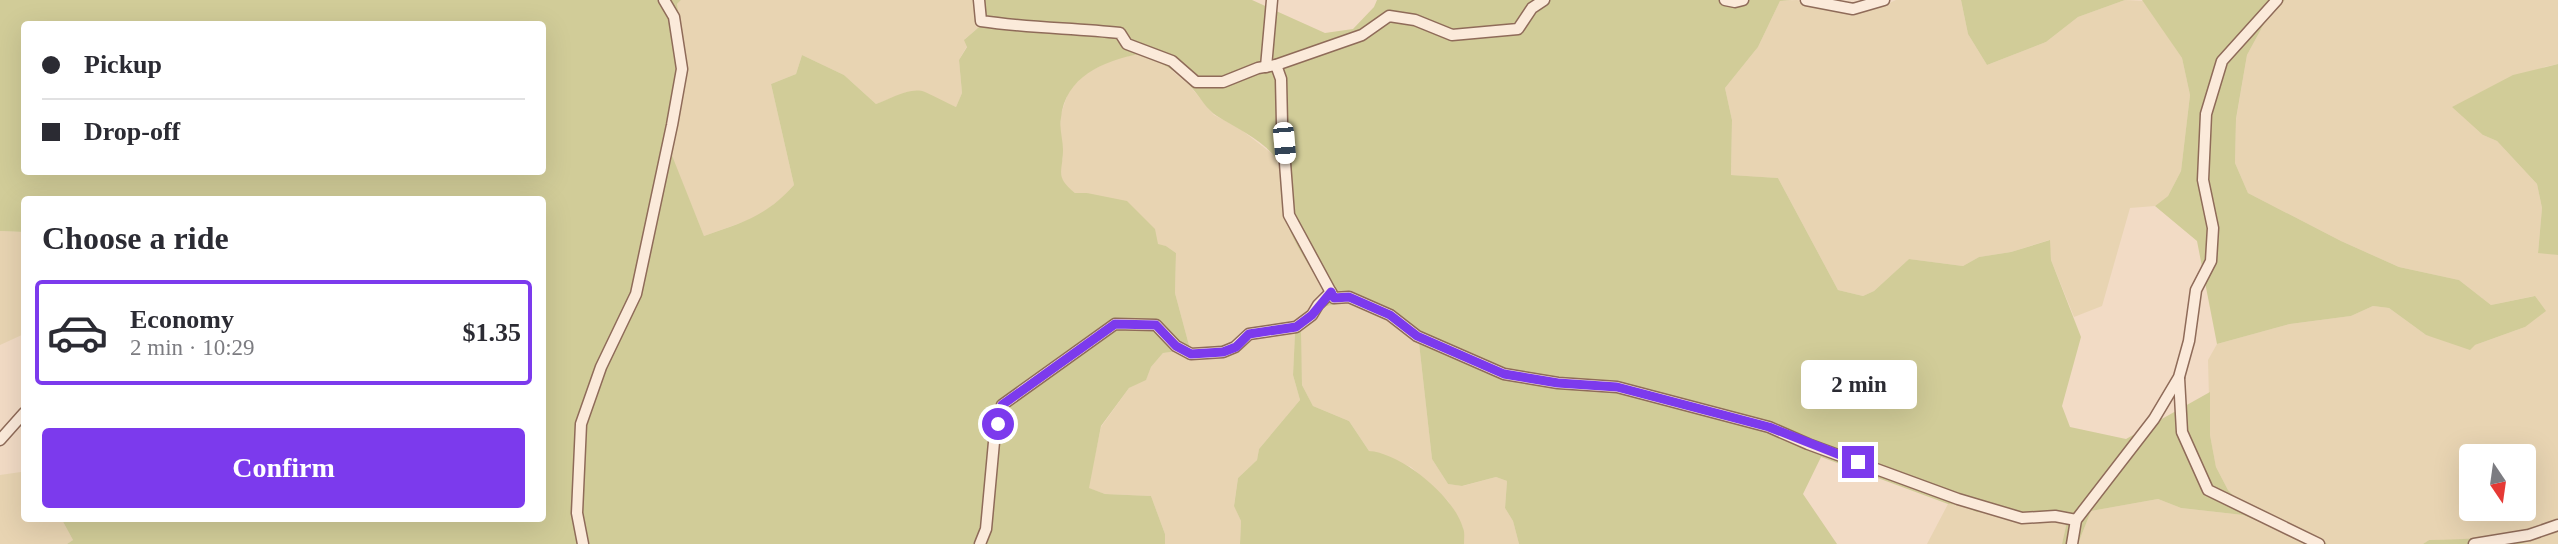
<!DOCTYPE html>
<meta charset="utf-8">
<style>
:root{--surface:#fff;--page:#f2f2f3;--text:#2b2b33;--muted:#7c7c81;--line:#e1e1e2;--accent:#7c3aed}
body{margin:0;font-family:Georgia,serif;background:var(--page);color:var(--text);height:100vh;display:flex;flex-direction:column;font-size:26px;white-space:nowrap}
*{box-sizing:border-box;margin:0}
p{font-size:23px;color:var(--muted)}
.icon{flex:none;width:38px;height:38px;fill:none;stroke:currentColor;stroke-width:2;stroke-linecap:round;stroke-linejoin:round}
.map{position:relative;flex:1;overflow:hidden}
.sheet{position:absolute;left:21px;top:196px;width:525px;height:326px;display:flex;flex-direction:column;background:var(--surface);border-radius:7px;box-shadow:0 7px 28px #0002}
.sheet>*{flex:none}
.banner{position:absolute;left:21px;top:21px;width:525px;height:154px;border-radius:7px;box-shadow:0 7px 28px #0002;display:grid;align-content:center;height:154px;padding:0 21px;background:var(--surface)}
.needle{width:46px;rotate:167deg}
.tools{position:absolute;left:2459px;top:444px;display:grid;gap:14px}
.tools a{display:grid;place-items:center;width:77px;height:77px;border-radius:7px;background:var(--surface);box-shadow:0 7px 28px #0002;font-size:35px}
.end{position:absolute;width:32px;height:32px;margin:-16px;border:9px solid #7c3aed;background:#fff;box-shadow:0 0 0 4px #fff}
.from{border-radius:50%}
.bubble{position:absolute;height:49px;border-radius:7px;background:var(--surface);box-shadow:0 7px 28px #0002;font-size:23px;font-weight:600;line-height:49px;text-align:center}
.car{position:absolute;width:21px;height:42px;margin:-21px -10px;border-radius:9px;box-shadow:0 0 5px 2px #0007;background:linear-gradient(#fff 24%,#345 0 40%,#fff 0 76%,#345 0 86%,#fff 0)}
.banner b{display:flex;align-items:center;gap:24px;height:66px;font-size:26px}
.banner b+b{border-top:2px solid var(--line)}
.banner i{width:18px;height:18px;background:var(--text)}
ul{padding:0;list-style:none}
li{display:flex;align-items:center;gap:21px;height:105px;margin:0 14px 10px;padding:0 7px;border:4px solid var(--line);border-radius:7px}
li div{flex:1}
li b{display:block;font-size:26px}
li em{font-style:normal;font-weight:600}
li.current{border-color:var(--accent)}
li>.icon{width:63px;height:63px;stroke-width:1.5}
h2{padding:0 21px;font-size:32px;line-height:84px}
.primary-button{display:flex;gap:14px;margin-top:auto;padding:14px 21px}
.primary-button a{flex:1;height:80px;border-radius:7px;background:var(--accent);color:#fff;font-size:28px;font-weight:600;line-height:80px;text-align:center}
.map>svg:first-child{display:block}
.farmland{fill:#e8d4b2;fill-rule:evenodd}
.green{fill:#d1cc98;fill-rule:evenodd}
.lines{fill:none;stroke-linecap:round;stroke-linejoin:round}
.street-casing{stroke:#8f6b59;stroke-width:13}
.street{stroke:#fbeada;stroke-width:10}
.route{stroke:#7c3aed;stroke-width:9}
</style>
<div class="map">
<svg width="2558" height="544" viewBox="0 0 2558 544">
<rect width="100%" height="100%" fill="#f2dbc5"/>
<g class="farmland">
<path d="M681,0H976L979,27L965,39L967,46L959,60L962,93L956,107L932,97L907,92L876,104L844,75L802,55L796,74L771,84L794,185L782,198L757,217L704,236L670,153L676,134L685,58L677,4Z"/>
<path d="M1797,0L1854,16L1857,11L1887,4L1896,0H1961L1968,34L1987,65L2046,42L2078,17L2125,0L2144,1L2182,58L2190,95L2181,171L2168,196L2155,206L2130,208L2102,306L2074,317L2051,260L2049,240L2011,252L1979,257L1963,266L1909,259L1874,291L1863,296L1838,290L1778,178L1731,175L1732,120L1725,88L1758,47L1780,1Z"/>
<path d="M2285,0H2558V64L2544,67L2483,135L2497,141L2537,184L2542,208L2538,252L2558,255V520L2528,531L2469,540H2429L2423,544H2328L2242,504L2228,490L2216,467L2210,435L2208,360L2217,344L2290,324L2351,316L2373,306L2389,308L2426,335L2475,345L2525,327L2534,296L2491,305L2459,280L2399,267L2341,241L2248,193L2235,163L2236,120L2247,55L2265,22ZM2471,457H2524V509H2471Z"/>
<path d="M1139,54L1164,64L1189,85L1214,115L1239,128L1275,156L1313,268L1325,293L1296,323L1230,344L1190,349L1175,293L1176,253L1166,246L1158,245L1087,193H1075L1064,185L1059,170L1063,158L1060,130L1061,114L1069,90L1085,74L1113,59Z"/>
<path d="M0,231L24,232V334L0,345Z"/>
<path d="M1348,302L1385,318L1419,343L1432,459L1448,484L1463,486L1496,477L1507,481L1505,508L1513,521L1519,544H1464L1463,528L1448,501L1428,482L1411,467L1369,451L1349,421L1313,406L1302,385L1300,331L1317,316L1322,307Z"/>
<path d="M1295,333L1293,375L1300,400L1259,449L1257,460L1238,478L1234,505L1241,521L1240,544H1165V534L1151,496L1105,494L1088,488L1101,427L1129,388L1146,379L1151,367L1163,353L1179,351L1187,360L1249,337Z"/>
<path d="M21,472L24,474V518H61L73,540L67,544H0V475Z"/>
<path d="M2158,499L2181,508L2243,515L2313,544H2078L2091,511Z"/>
<path d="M1948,504L1964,506L1976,512L2064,522L2066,526L2062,544H1927Z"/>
<path d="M2558,528V544H2513H2521Z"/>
</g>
<g class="green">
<path d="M0,0H681L677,4L685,58L676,134L671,153L704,236C744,222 765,217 794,185L771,84L796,74L802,55L844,75L876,104C890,99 911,86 925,92C936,97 945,102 956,107L962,93L959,60L967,47L964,40L979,27L976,0H1252L1325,33L1353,29L1374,7L1377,0H1792L1780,1L1758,47L1725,88L1732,120L1731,175L1778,178L1838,290L1863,296L1874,291L1909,259L1963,266L1979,257L2011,252L2050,240L2051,260L2081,337L2062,406L2070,427L2126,439L2210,392V435L2216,467L2228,490L2242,504L2328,544H2313L2243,515L2181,508L2158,499L2091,511L2078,544H2062L2066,526L2064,522L1976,512L1964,506L1948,504L1821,457L1803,494L1837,544H1519L1513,521L1505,508L1507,481L1496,477L1462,486L1448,484L1432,459L1419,343L1385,318L1348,302L1322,307L1317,316L1301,331L1302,385L1313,406L1349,421L1369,451C1401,453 1454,496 1463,528C1465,532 1464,539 1464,544H1240L1241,521L1234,506L1238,478L1257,460L1259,449L1300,400L1293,375L1295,333L1249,337L1220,357L1187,360L1179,351L1163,353L1151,367L1146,380L1129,388L1101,426L1089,488L1105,494L1151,496L1165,534V544H67L73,540L61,518H542V200H24V232L0,231ZM24,24H542V172H24ZM1139,54C1159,61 1178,71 1192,88C1200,97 1207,110 1217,116C1234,127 1261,139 1274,156C1285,169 1282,191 1284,207C1288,240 1311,265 1325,293L1296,323L1246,330L1230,344L1190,349L1175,293L1176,253L1166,246L1158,244L1155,229L1127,201L1087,193H1075C1054,176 1063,172 1063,150C1063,139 1059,129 1061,118C1065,77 1103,61 1139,54Z"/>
<path d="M1961,0H2125L2078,17L2046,42L1987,65L1968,34Z"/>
<path d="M2142,0H2285L2265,22L2247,55L2236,119L2235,163L2248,193L2341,241L2399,267L2459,280L2491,305L2535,296L2546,311L2525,327L2475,345L2470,350L2426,335L2389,308L2373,306L2351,316L2290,324L2217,344L2197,241L2155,206L2168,196L2181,171L2190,95L2182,58Z"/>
<path d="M2558,64V255L2538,253L2542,208L2537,184L2497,141L2483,135L2452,107L2513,75Z"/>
<path d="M2558,520V528L2521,544H2423L2429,540C2474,540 2516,536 2558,520Z"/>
</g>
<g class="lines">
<defs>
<g id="street">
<path d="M979,0L981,21C1027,28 1073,28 1120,33L1127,44L1172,61L1196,82H1223L1258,68L1276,65L1362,35L1389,16L1415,20L1452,35L1518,29L1532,8L1544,0"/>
<path d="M1725,0L1735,2L1743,0"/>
<path d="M1806,0L1853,9L1884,0"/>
<path d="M1276,65L1281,79L1282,124L1289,215L1334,298L1349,297L1390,315L1417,336L1504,374L1558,383L1617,387L1769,427L1808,444L1958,499L2022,518L2055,516L2076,520"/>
<path d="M1266,67L1272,0"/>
<path d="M2179,378L2182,432L2208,490L2319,544"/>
<path d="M0,440L24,413"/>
<path d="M583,544L577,513L581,424L601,367L636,294L672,125L682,69L674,17L664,0"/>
<path d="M980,544L986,529L994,442L1002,405L1115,324L1156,325L1176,346L1191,354L1223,352L1235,347L1249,334L1296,327L1312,315L1318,305L1331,292"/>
<path d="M2072,544L2076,520L2154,419L2179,377L2189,341L2196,290L2211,261L2213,228L2203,180L2206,114L2222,61L2277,0"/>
<path d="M2474,544L2529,535L2558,525"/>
</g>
</defs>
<use href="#street" class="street-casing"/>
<use href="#street" class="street"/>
</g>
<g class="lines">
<path class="route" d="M998,424L1002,405L1115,324L1156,325L1176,346L1191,354L1223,352L1236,347L1249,334L1296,327L1312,315L1331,292L1334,298L1349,297L1390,315L1417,336L1504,374L1558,383L1617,387L1769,427L1858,462"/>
</g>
</svg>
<div class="tools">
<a><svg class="needle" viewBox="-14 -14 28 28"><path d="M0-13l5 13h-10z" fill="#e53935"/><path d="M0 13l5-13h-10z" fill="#7c7c81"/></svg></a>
</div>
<i class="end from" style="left:998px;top:424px"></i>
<i class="end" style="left:1858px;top:462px"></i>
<div class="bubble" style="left:1801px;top:360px;width:116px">2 min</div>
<i class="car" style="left:1284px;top:143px;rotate:175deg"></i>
<div class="banner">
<b><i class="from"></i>Pickup</b>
<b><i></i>Drop-off</b>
</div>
<section class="sheet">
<h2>Choose a ride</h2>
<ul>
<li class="current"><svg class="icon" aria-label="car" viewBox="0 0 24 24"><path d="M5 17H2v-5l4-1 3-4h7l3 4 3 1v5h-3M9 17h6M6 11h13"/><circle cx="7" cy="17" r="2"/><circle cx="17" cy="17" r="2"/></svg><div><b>Economy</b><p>2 min · 10:29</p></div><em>$1.35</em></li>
</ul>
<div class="primary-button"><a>Confirm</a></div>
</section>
</div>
